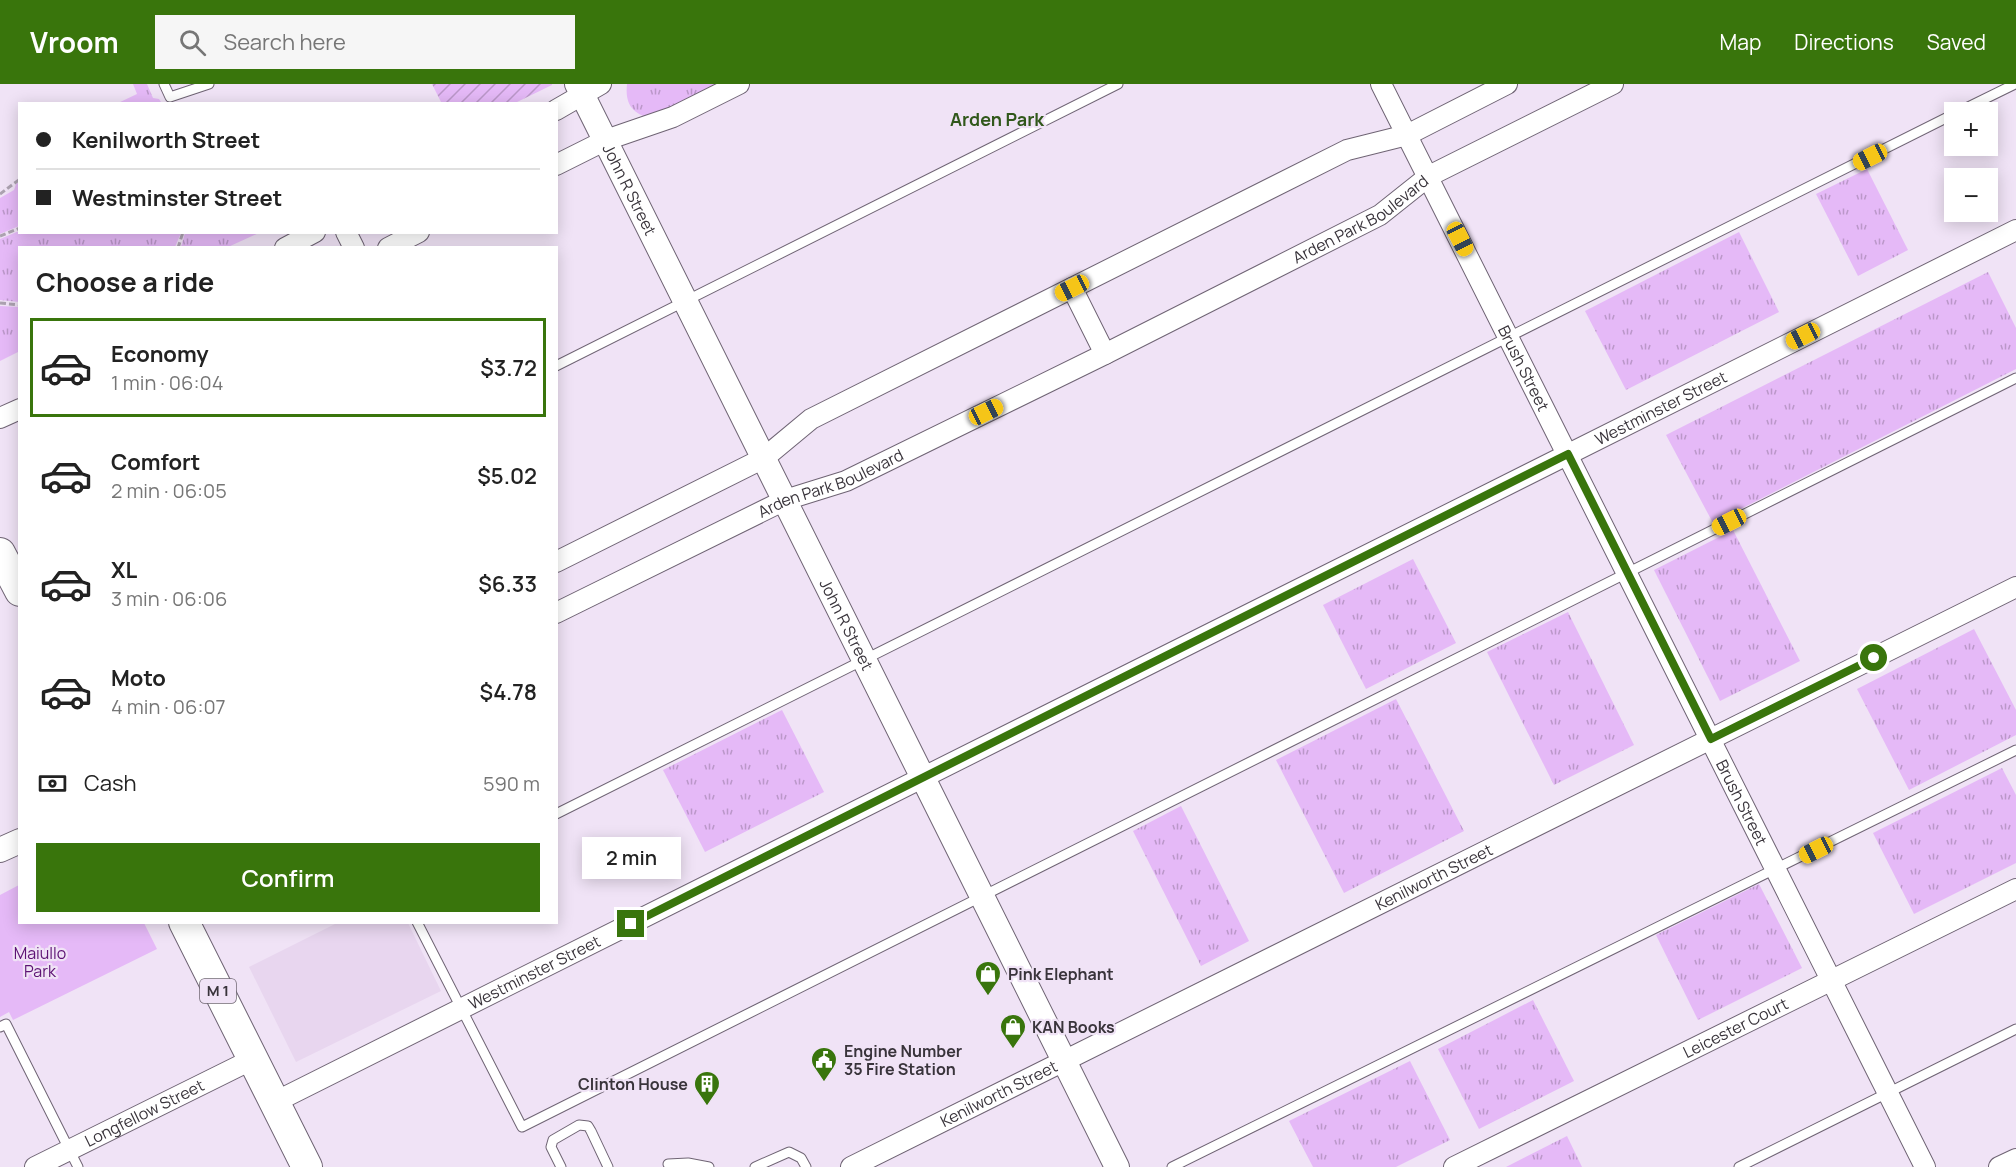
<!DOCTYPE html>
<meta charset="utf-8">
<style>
:root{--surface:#fff;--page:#f6f6f6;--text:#222;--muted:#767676;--line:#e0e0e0;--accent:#39750c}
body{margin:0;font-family:Manrope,sans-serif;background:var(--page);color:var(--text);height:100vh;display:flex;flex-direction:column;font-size:22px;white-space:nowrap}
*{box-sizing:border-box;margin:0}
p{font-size:20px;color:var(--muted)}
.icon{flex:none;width:33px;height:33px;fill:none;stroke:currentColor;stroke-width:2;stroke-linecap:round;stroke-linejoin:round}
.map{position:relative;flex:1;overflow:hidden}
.sheet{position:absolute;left:18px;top:162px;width:540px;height:678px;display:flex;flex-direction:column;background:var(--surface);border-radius:0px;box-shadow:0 3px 15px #0003}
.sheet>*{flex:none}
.guide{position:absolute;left:18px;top:18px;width:540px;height:132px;border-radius:0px;box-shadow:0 3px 15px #0003;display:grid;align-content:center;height:132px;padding:0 18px;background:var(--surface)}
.fabs{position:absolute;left:1944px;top:18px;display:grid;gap:12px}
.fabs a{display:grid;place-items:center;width:54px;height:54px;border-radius:0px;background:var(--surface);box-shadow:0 3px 15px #0003;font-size:30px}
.end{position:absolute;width:27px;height:27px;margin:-14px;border:8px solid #39750c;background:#fff;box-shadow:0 0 0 3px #fff}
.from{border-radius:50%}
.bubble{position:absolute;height:42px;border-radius:0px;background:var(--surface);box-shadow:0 3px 15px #0003;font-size:20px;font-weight:600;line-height:42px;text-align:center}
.car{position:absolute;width:18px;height:36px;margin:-18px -9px;border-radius:8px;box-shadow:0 0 4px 2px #0007;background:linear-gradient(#f5c518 24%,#345 0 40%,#f5c518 0 76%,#345 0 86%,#f5c518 0)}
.guide b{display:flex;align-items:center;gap:21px;height:57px;font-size:22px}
.guide b+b{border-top:2px solid var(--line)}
.guide i{width:15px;height:15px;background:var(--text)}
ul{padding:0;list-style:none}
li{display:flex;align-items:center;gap:18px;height:99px;margin:0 12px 9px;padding:0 6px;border:3px solid transparent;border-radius:0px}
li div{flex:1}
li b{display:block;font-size:22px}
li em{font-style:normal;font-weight:600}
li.on{border-color:var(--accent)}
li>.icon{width:54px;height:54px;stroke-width:1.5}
h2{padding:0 18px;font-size:27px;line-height:72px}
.pay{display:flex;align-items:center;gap:15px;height:66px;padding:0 18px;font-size:22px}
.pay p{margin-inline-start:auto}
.primary-button{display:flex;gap:12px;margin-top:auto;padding:12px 18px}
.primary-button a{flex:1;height:69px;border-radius:0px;background:var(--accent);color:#fff;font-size:24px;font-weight:600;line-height:69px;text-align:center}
header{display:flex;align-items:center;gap:36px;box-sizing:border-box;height:84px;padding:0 30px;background:var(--accent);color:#fff}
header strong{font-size:28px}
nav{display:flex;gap:33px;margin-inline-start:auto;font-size:21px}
.search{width:420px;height:54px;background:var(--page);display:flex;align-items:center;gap:15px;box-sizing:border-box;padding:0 21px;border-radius:0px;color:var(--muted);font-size:22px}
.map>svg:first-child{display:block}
.built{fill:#e8d6ef}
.grass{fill:url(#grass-tufts)}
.park{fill:#e5b9f7}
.garden{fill:url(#garden-furrows)}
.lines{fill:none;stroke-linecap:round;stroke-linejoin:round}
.service-casing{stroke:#6f6474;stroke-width:11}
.minor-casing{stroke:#6f6474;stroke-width:22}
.tertiary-casing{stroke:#6f6474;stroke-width:26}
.primary-casing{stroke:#6f6474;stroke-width:32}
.path{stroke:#aca2b0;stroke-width:3;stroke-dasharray:6 3;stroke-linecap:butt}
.service{stroke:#fff;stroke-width:9}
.minor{stroke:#fff;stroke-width:20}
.tertiary{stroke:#fff;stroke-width:24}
.primary{stroke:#fff;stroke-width:30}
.route{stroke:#39750c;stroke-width:8}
.labels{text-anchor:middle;stroke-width:4.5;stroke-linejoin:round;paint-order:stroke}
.shield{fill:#f0e3f6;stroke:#706873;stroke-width:1.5}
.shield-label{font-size:15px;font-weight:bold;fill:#39343b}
.street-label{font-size:16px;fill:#39343b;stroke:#f0e3f6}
.park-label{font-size:16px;fill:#5d1374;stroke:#f0e3f6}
.poi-label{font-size:16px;font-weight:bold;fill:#39343b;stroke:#f0e3f6;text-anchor:start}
.neighbourhood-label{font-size:18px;font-weight:bold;fill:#31581b;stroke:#f0e3f6}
</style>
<header>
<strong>Vroom</strong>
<div class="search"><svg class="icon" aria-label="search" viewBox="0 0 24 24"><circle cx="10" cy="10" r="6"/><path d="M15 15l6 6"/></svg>Search here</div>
<nav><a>Map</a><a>Directions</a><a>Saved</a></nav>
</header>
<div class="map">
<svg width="2016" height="1083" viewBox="0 0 2016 1083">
<defs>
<pattern id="grass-tufts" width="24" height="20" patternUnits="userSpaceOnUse" patternTransform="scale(1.5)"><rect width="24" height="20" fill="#e5b9f7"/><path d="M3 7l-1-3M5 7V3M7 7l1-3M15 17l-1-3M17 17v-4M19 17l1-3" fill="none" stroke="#bb97c9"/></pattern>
<pattern id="garden-furrows" width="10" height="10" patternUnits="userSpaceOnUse" patternTransform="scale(1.5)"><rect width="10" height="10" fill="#e5b9f7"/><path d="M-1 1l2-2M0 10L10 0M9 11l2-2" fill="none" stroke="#bb97c9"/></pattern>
</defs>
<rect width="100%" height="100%" fill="#f0e3f6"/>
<path class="built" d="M339,838L408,839L441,907L296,978L249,883Z"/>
<g class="grass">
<path d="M133,0H147L153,14L159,15L161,18L118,19L137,10Z"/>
<path d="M627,0H722L648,34C631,28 625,19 627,0Z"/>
<path d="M1867,85L1908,166L1858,192L1816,110Z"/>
<path d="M19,98V142L0,150V114L14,106L16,100Z"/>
<path d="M19,147L20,148L181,149L175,163L20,164L19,218L0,216V155Z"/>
<path d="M1739,148L1779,228L1626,306L1585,227Z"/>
<path d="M185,149V148L259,149L228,163H181Z"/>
<path d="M1988,188L2016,244V285L1713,439L1666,351Z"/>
<path d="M0,222L19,223L20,267L0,277Z"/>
<path d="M1733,446L1800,577L1720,617L1654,486Z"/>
<path d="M1413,475L1456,559L1366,605L1323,521Z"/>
<path d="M1568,528L1634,661L1554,701L1487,568Z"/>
<path d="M1974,545L2016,626V651L1909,706L1857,605Z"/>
<path d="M1396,615L1464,747L1344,809L1276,676Z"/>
<path d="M782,626L824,708L705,768L663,686Z"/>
<path d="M2002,684L2016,711V779L1914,830L1873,749Z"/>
<path d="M1181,722L1249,857L1201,882L1133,747Z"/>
<path d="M1759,800L1802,884L1698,936L1656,851Z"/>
<path d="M1533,916L1574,997L1479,1045L1438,965Z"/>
<path d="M1410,977L1450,1056L1396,1083H1313L1289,1037Z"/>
<path d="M1567,1052L1582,1083H1506Z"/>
</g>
<path class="park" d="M19,801L20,838L144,839L157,865L13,936L9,928L0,933V811Z"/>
<path class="garden" d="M432,0H552V1L515,19L442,20Z"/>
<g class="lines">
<defs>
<g id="service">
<path d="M164,0L170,13L209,0"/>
<path d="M1958,28L2015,0"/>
<path d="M556,282L1118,0"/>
<path d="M556,730L1954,30"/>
<path d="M417,838L522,1043L2016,294"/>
<path d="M0,943L6,940L78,1083"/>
<path d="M668,1080L688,1079L709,1083"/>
<path d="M561,1083L551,1063L553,1056L579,1041L588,1042L591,1047L608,1083"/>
<path d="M755,1083L789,1068L801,1074L806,1083"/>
<path d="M1172,1083L2016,666"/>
<path d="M1739,1083L2016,945"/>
</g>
<g id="minor">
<path id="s1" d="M1381,0L1925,1083"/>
<path d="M556,26L601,0"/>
<path d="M556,81L606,56L673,33L739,0"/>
<path d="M346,148L354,164"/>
<path d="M285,164L315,148"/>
<path d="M388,164L419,148"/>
<path d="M1072,204L1105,270"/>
<path d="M0,334L20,325"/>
<path d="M556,478L764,374L811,335L1347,66L1407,51L1507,0"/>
<path id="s2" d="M556,529L785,416L846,397L1105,270L1380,131L1429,92L1613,0"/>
<path id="s3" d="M275,1018L2016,146"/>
<path id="s4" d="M35,1083L253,975"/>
<path id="s5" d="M851,1083L2016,503"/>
<path id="s6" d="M1454,1083L2016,805"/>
<path d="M1999,1083L2016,1075"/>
</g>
<g id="tertiary">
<path id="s7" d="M577,0L1117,1083"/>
<path d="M0,766L20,757"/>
</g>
<g id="primary">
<path d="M0,469L20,507"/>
<path d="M184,838L307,1083"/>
</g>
</defs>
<use href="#service" class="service-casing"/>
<use href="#minor" class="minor-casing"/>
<use href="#tertiary" class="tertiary-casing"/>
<use href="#primary" class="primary-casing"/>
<g class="path">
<path d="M0,110L20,95"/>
<path d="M0,152L20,144"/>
<path d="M178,164L183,148"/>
<path d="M0,219L20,221"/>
</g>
<use href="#service" class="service"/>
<use href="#minor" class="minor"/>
<use href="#tertiary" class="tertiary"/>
<use href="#primary" class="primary"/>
</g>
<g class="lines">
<path class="route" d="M631,840L1568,370L1711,655L1874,574"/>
</g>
<defs>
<symbol id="shop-pin" viewBox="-11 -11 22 30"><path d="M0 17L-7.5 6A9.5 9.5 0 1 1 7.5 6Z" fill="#39750c" stroke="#f0e3f6"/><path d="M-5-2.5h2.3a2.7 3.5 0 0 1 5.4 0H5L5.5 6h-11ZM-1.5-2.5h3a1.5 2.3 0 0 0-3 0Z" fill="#fff"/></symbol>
<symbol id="civic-pin" viewBox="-11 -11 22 30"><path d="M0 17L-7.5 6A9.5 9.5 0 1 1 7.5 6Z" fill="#39750c" stroke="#f0e3f6"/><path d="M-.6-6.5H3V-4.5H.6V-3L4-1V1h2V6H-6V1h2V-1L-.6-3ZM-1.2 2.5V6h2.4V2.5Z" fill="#fff"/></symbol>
<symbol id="building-pin" viewBox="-11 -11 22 30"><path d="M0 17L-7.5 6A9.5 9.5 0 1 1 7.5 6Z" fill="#39750c" stroke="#f0e3f6"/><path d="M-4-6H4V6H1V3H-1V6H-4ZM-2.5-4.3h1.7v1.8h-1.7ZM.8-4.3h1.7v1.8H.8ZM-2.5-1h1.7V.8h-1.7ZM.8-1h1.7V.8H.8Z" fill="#fff"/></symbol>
</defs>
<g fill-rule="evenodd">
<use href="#shop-pin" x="973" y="875" width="30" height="40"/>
<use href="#shop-pin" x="998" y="928" width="30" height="40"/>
<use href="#civic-pin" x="809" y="961" width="30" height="40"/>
<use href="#building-pin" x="692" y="985" width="30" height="40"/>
</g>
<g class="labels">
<rect class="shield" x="200" y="895" width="36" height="24" rx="4.5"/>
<g class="shield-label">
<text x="218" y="912">M 1</text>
</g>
<g class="street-label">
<text dy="6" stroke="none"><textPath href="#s7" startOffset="118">John R Street</textPath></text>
<text dy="6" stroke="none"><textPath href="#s2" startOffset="897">Arden Park Boulevard</textPath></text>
<text dy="6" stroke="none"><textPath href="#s1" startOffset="318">Brush Street</textPath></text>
<text dy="6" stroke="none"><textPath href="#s3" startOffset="1550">Westminster Street</textPath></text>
<text dy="6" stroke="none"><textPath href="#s2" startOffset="304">Arden Park Boulevard</textPath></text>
<text dy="6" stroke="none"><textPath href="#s7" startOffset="604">John R Street</textPath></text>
<text dy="6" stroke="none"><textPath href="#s1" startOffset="804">Brush Street</textPath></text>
<text dy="6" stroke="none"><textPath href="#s5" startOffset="651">Kenilworth Street</textPath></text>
<text dy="6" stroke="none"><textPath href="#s3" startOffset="290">Westminster Street</textPath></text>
<text dy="6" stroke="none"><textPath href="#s6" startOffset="314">Leicester Court</textPath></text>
<text dy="6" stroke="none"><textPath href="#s5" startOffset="165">Kenilworth Street</textPath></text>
<text dy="6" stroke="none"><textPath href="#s4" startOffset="122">Longfellow Street</textPath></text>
</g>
<g class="park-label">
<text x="40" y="875">Maiullo<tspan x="40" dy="18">Park</tspan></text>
</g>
<g class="poi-label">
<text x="1008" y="896">Pink Elephant</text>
<text x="1032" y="949">KAN Books</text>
<text x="844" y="973">Engine Number<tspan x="844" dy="18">35 Fire Station</tspan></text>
<text x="688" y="1006" text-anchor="end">Clinton House</text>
</g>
<g class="neighbourhood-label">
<text x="997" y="42">Arden Park</text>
</g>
</g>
</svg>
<div class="fabs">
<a>+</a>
<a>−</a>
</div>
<i class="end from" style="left:1874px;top:574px"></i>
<i class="end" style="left:631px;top:840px"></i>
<div class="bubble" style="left:582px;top:753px;width:99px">2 min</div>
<i class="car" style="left:1870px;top:73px;rotate:243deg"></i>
<i class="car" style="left:1460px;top:155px;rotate:153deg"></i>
<i class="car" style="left:1072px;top:204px;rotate:243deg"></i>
<i class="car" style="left:1803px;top:252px;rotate:243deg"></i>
<i class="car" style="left:986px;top:328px;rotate:64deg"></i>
<i class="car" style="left:1729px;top:438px;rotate:243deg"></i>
<i class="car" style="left:1816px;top:766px;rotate:243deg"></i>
<div class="guide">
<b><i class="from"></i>Kenilworth Street</b>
<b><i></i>Westminster Street</b>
</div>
<section class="sheet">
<h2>Choose a ride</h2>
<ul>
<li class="on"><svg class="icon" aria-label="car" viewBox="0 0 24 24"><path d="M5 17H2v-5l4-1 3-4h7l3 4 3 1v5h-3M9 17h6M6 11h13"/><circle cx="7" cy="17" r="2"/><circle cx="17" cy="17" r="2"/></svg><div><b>Economy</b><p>1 min · 06:04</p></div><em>$3.72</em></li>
<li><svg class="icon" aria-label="car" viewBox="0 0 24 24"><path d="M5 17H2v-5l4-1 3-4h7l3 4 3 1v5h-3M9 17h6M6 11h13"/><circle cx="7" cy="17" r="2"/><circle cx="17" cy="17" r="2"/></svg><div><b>Comfort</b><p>2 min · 06:05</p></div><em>$5.02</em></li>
<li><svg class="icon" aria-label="car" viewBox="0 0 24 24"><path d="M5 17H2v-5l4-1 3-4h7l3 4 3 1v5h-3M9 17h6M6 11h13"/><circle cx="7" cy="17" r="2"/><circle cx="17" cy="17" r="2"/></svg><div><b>XL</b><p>3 min · 06:06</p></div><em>$6.33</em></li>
<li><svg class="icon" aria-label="car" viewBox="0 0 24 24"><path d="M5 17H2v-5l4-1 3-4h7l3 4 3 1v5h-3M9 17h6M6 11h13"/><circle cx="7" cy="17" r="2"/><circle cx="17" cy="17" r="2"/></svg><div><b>Moto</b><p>4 min · 06:07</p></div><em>$4.78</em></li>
</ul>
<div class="pay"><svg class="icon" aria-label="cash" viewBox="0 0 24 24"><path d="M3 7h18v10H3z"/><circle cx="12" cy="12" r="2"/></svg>Cash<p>590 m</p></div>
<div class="primary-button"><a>Confirm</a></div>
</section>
</div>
